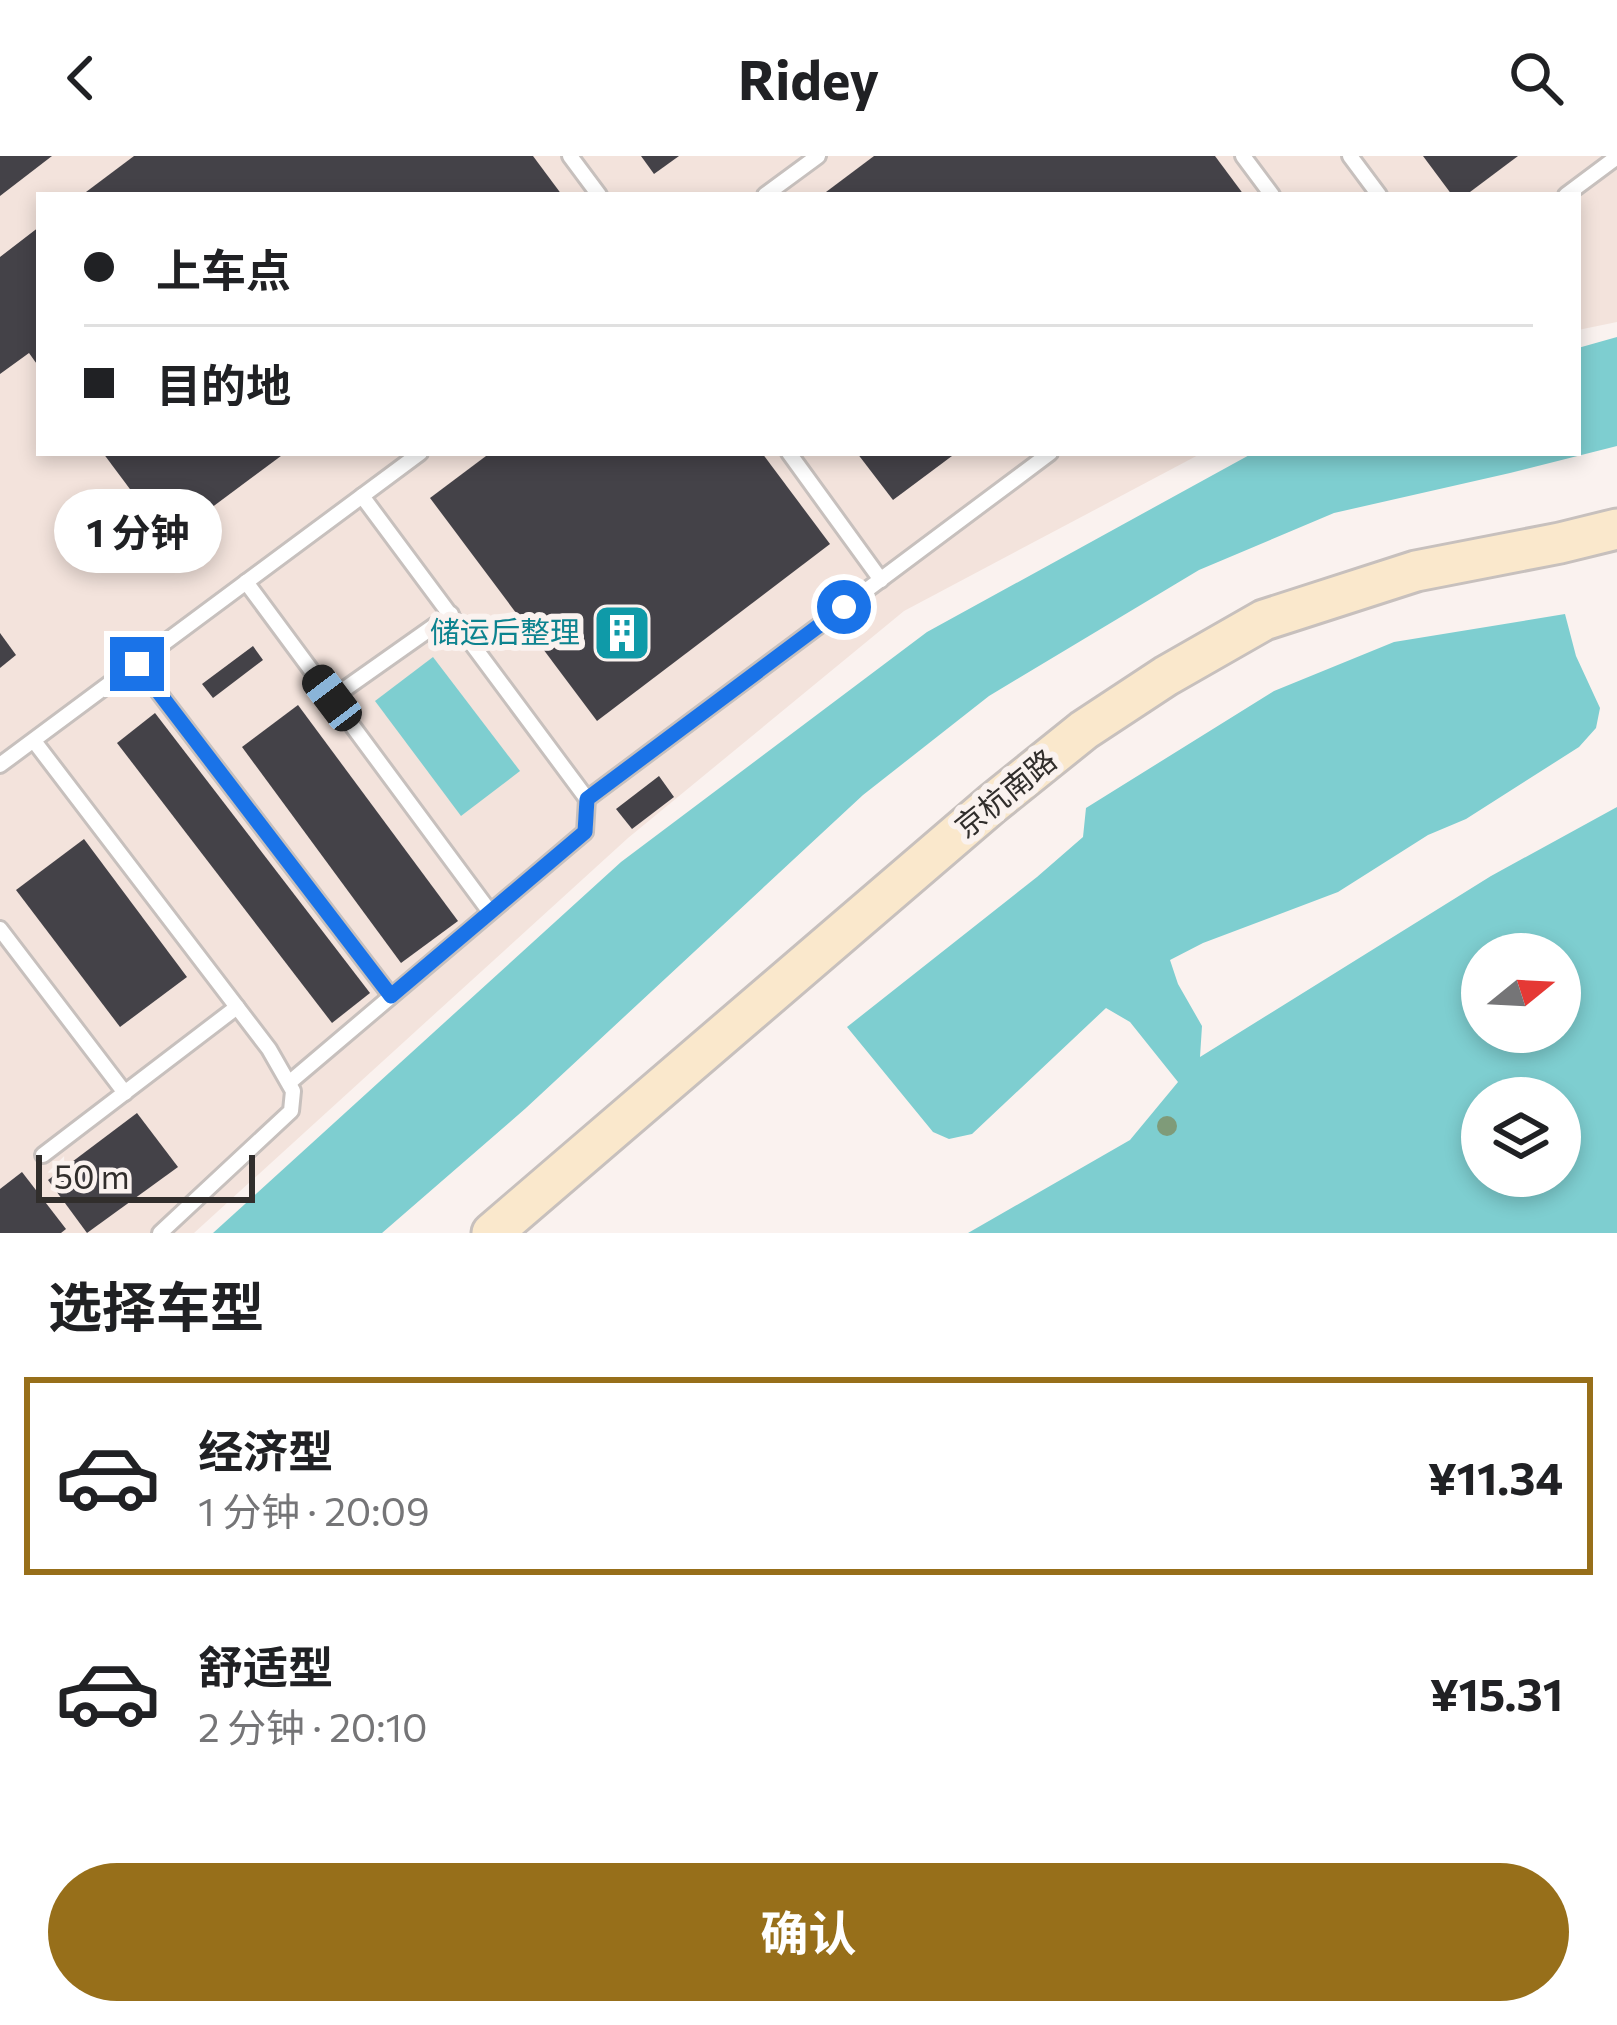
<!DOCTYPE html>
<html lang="zh">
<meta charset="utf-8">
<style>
:root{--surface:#fff;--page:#f2f2f2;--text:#202124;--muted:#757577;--line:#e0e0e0;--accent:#976f1a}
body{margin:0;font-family:Commissioner,"Noto Sans SC",sans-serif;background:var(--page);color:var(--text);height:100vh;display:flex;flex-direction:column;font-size:45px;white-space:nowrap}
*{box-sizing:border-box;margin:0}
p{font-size:39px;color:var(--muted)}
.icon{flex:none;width:66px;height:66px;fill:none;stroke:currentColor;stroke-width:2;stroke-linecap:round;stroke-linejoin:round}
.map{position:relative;height:1077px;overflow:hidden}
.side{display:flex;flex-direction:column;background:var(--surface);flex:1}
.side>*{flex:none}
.guide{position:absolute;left:36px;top:36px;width:1545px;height:264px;border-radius:0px;box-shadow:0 6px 18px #0003;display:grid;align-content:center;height:264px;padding:0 48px;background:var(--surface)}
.needle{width:78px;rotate:72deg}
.fabs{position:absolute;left:1461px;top:777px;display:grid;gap:24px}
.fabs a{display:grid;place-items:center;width:120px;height:120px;border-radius:50%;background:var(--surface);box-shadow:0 6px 18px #0003;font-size:60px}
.scale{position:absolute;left:36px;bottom:30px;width:219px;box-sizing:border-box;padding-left:12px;border:6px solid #312e2c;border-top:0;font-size:33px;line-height:42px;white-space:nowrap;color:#312e2c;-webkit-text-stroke:9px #faf2ef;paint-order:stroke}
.end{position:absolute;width:54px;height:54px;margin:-27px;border:15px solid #1a73e8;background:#fff;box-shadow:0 0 0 6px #fff}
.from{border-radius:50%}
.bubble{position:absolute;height:84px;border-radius:42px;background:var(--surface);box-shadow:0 6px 18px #0003;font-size:39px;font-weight:700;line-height:84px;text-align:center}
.car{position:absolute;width:36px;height:72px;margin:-36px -18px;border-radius:15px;box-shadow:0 0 9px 3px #0007;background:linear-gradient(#222 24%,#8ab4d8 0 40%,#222 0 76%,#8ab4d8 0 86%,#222 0)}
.guide b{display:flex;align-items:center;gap:42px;height:114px;font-size:45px}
.guide b+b{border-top:3px solid var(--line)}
.guide i{width:30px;height:30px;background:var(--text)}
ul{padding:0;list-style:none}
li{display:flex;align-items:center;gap:36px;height:198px;margin:0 24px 18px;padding:0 24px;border:6px solid transparent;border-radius:0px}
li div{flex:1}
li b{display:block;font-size:45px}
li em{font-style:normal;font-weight:700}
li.on{border-color:var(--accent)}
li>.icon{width:108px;height:108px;stroke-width:1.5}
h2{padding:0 48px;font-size:54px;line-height:144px}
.button{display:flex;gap:24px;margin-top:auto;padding:24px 48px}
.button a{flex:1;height:138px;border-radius:72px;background:var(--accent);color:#fff;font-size:48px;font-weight:700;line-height:138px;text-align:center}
header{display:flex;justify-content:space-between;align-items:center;height:156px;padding:0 48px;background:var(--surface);font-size:54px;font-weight:700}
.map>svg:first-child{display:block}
.built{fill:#f3e3dc}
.water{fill:#7eced0;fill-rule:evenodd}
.building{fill:#444248}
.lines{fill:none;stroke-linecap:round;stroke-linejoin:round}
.lane-casing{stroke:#c7c0bd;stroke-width:20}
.secondary-casing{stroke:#c7c0bd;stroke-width:45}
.lane{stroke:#fff;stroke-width:14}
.secondary{stroke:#fae8cc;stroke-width:39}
.tree{fill:#7f9b79}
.route{stroke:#1a73e8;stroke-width:15}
.labels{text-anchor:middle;stroke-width:12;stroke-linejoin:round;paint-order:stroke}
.culture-label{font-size:30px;fill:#0d838f;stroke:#faf2ef;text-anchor:end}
.street-label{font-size:30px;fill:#312e2c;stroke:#faf2ef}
</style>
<header><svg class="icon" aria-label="back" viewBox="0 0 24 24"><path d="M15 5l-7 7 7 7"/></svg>Ridey<svg class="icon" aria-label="search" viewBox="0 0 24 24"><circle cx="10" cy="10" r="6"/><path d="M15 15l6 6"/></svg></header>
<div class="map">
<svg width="1617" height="1077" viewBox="0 0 1617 1077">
<rect width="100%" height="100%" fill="#faf2ef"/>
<path class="built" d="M0,0H1617V166L1578,174V39H39V297H1202L904,455L628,682L194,1077H0Z"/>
<g class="water">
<path d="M1617,181V290L1510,317L1334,357L1199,414L989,540L863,639L526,952L382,1077H213L621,706L927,476L1253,297H1578V192Z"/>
<path d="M1565,458L1576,500L1600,552L1596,572L1579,591L1466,663L1428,679L1338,736L1203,787L1170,804L1178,828L1202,870L1200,901L1491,720L1617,651V1077H968L1130,984L1178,926L1130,866L1106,852L972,978L949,983L933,976L847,871L1037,721L1083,681L1086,652L1274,535L1394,486ZM1560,798V876H1482V798ZM1560,942V1020H1482V942Z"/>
<path d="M433,501L520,615L461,660L375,545Z"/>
</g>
<g class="building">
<path d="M0,0H52L0,40Z"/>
<path d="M134,0H533L562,39H82Z"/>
<path d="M641,0H679L654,18Z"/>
<path d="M874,0H1215L1244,39H822Z"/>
<path d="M1423,0H1518L1466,39H1452Z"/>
<path d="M39,71V211L29,197L0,218V101Z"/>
<path d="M103,297H285L168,384Z"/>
<path d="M490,297H762L830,388L597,565L430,342Z"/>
<path d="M857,297H956L893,344Z"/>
<path d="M0,477L16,499L0,512Z"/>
<path d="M253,490L263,504L213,542L202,528Z"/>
<path d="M298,549L458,765L401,807L242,591Z"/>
<path d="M155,557L370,837L332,867L117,587Z"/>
<path d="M659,620L674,641L632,673L616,653Z"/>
<path d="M84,683L187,821L120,871L16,734Z"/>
<path d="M137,957L178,1011L87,1077L48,1024Z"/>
<path d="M22,1016L66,1073L61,1077H0V1033Z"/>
</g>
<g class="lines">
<defs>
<g id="lane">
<path d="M570,0L599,39"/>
<path d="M1243,0L1272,39"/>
<path d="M1350,0L1379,39"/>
<path d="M765,39L818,0"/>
<path d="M1566,39L1617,1"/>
<path d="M789,297L881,424"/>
<path d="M362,340L587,643L1050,297"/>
<path d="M246,426L490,756"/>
<path d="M137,508L391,840"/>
<path d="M332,542L451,458"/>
<path d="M34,585L269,893L293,935L291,955L160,1077"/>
<path d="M0,609L420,297"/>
<path d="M0,773L125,937"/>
<path d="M290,926L585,676L587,643"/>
<path d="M43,999L237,851"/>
</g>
<path id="secondary" d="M492,1077L992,648L1084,574L1166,520L1264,464L1416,415L1560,387L1617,373"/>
</defs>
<use href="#lane" class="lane-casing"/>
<use href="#secondary" class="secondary-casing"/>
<use href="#lane" class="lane"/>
<use href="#secondary" class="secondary"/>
</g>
<circle class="tree" cx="1167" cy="970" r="10"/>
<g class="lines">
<path class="route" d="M137,508L391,840L585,676L587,643L844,451"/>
</g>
<defs>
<symbol id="building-square" viewBox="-11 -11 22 22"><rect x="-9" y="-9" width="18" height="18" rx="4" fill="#0f9aa8" stroke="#faf2ef"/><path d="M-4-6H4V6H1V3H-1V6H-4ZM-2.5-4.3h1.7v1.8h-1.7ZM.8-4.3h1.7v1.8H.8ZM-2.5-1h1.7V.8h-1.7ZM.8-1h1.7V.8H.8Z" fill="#fff"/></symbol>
</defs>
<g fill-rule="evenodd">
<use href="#building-square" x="589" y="444" width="66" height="66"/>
</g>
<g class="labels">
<g class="culture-label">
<text x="580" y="487">储运后整理</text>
</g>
<g class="street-label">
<text transform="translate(1006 638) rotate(-39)" y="10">京杭南路</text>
</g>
</g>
</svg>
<div class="fabs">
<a><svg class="needle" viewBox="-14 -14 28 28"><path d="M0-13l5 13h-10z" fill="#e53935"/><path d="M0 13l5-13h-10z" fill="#757577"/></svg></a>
<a><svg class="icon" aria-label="layers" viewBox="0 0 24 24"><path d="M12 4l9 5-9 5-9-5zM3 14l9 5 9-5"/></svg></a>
</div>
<div class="scale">50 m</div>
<i class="end from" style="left:844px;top:451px"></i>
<i class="end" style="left:137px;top:508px"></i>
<div class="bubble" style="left:54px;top:333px;width:168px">1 分钟</div>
<i class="car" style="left:332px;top:542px;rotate:323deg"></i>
<div class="guide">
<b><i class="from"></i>上车点</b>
<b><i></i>目的地</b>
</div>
</div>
<section class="side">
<h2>选择车型</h2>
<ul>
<li class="on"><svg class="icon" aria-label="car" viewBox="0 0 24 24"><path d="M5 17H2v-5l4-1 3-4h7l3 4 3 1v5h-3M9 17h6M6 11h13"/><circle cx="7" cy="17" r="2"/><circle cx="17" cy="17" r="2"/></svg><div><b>经济型</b><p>1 分钟 · 20:09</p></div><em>¥11.34</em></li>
<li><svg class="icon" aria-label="car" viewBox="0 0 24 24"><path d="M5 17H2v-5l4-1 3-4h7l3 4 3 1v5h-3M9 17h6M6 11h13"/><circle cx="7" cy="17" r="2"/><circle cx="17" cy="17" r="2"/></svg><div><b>舒适型</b><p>2 分钟 · 20:10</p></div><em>¥15.31</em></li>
</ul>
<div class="button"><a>确认</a></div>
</section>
